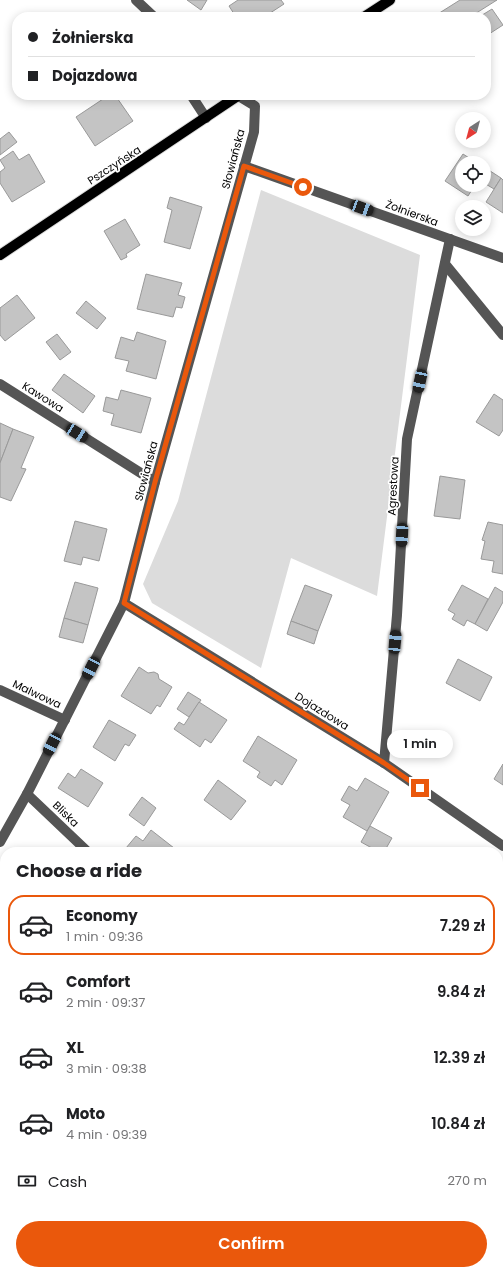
<!DOCTYPE html>
<meta charset="utf-8">
<style>
:root{--surface:#fff;--page:#f6f6f6;--text:#202124;--muted:#757577;--line:#e0e0e0;--accent:#ea580c}
body{margin:0;font-family:Poppins,sans-serif;background:var(--page);color:var(--text);height:100vh;display:flex;flex-direction:column;font-size:15px;white-space:nowrap}
*{box-sizing:border-box;margin:0}
p{font-size:13px;color:var(--muted)}
.icon{flex:none;width:22px;height:22px;fill:none;stroke:currentColor;stroke-width:2;stroke-linecap:round;stroke-linejoin:round}
.map{position:relative;flex:1;overflow:hidden}
.sheet{position:absolute;left:0px;top:847px;width:503px;height:428px;display:flex;flex-direction:column;background:var(--surface);border-radius:16px 16px 0 0;box-shadow:0 2px 10px #0003}
.sheet>*{flex:none}
.banner{position:absolute;left:12px;top:12px;width:479px;height:88px;border-radius:16px;box-shadow:0 2px 10px #0003;display:grid;align-content:center;height:88px;padding:0 16px;background:var(--surface)}
.needle{width:26px;rotate:216deg}
.fabs{position:absolute;left:455px;top:112px;display:grid;gap:8px}
.fabs a{display:grid;place-items:center;width:36px;height:36px;border-radius:50%;background:var(--surface);box-shadow:0 2px 10px #0003;font-size:20px}
.end{position:absolute;width:18px;height:18px;margin:-9px;border:5px solid #ea580c;background:#fff;box-shadow:0 0 0 2px #fff}
.from{border-radius:50%}
.bubble{position:absolute;height:28px;border-radius:14px;background:var(--surface);box-shadow:0 2px 10px #0003;font-size:13px;font-weight:600;line-height:28px;text-align:center}
.car{position:absolute;width:12px;height:24px;margin:-12px -6px;border-radius:5px;box-shadow:0 0 3px 1px #0007;background:linear-gradient(#222 24%,#8ab4d8 0 40%,#222 0 76%,#8ab4d8 0 86%,#222 0)}
.banner b{display:flex;align-items:center;gap:14px;height:38px;font-size:15px}
.banner b+b{border-top:1px solid var(--line)}
.banner i{width:10px;height:10px;background:var(--text)}
ul{padding:0;list-style:none}
li{display:flex;align-items:center;gap:12px;height:60px;margin:0 8px 6px;padding:0 8px;border:2px solid transparent;border-radius:16px}
li div{flex:1}
li b{display:block;font-size:15px}
li em{font-style:normal;font-weight:600}
li.on{border-color:var(--accent)}
li>.icon{width:36px;height:36px;stroke-width:1.5}
h2{padding:0 16px;font-size:18px;line-height:48px}
.pay{display:flex;align-items:center;gap:10px;height:44px;padding:0 16px;font-size:15px}
.pay p{margin-inline-start:auto}
.cta{display:flex;gap:8px;margin-top:auto;padding:8px 16px}
.cta a{flex:1;height:46px;border-radius:24px;background:var(--accent);color:#fff;font-size:16px;font-weight:600;line-height:46px;text-align:center}
.map>svg:first-child{display:block}
.green{fill:#dcdcdc}
.building{fill:#c4c4c4;stroke:#999}
.lines{fill:none;stroke-linecap:round;stroke-linejoin:round}
.major-casing{stroke:#dbdbdb;stroke-width:12}
.minor{stroke:#555;stroke-width:10}
.major{stroke:#000;stroke-width:10}
.route{stroke:#ea580c;stroke-width:5}
.labels{text-anchor:middle;stroke-width:3.5;stroke-linejoin:round;paint-order:stroke}
.street-label{font-size:11px;fill:#000;stroke:#fff}
</style>
<div class="map">
<svg width="503" height="1275" viewBox="0 0 503 1275">
<rect width="100%" height="100%" fill="#fff"/>
<path class="green" d="M261,190L420,255L377,596L291,558L261,668L152,603L143,584L178,501Z"/>
<g class="building">
<path d="M187,0H207L201,10Z"/>
<path d="M238,0H281L284,4L264,17H236L229,6Z"/>
<path d="M460,0H497L470,17H433Z"/>
<path d="M492,9L503,25L486,36V17H479Z"/>
<path d="M109,95H115L133,121L95,146L76,117Z"/>
<path d="M9,132L17,142L0,155V139Z"/>
<path d="M13,151L19,160L29,154L45,182L12,202L0,183V172L5,168L0,160Z"/>
<path d="M463,154L477,163H462V185H475L468,196L445,181Z"/>
<path d="M484,167L501,178L494,189L484,183Z"/>
<path d="M501,178L503,180V213L486,202Z"/>
<path d="M170,197L202,207L190,249L164,242L172,210L167,208Z"/>
<path d="M125,219L140,245L126,254L127,257L121,260L104,231Z"/>
<path d="M146,274L182,283L178,295L185,297L182,308L176,307L173,317L137,309Z"/>
<path d="M17,295L35,318L5,341L0,335V308Z"/>
<path d="M86,301L106,318L97,329L76,313Z"/>
<path d="M137,332L166,341L156,379L126,371L129,361L115,358L121,337L134,341Z"/>
<path d="M57,334L71,352L60,360L46,342Z"/>
<path d="M64,374L95,396L83,413L52,390Z"/>
<path d="M121,390L151,398L141,433L111,425L114,414L103,411L106,397L118,400Z"/>
<path d="M494,394L503,400V430L499,436L476,422Z"/>
<path d="M0,423L13,429L0,463Z"/>
<path d="M13,429L34,437L21,468L26,469L11,501L0,497V463Z"/>
<path d="M440,476L465,480L460,519L434,516Z"/>
<path d="M75,521L107,529L99,561L83,557L81,565L64,561Z"/>
<path d="M488,522L503,525V574L492,572L494,561L481,559L485,541L482,540Z"/>
<path d="M75,582L98,588L88,625L64,618Z"/>
<path d="M305,585L332,595L318,631L291,621Z"/>
<path d="M462,585L488,599L475,624L467,620L464,626L452,619L455,614L448,610Z"/>
<path d="M495,587L503,592V602L487,631L475,624Z"/>
<path d="M64,618L88,625L83,643L59,637Z"/>
<path d="M291,621L318,631L314,644L287,634Z"/>
<path d="M458,659L492,677L480,701L446,683Z"/>
<path d="M139,667L148,673L154,672L158,674L159,679L172,687L160,707L157,705L151,714L121,696Z"/>
<path d="M188,692L201,700L189,717L177,709Z"/>
<path d="M199,702L227,720L211,743L205,739L200,747L174,729L179,722L184,725Z"/>
<path d="M109,720L136,735L129,746L125,744L115,761L93,747Z"/>
<path d="M258,736L297,760L282,785L275,780L271,786L257,777L260,772L243,761Z"/>
<path d="M503,764V785L494,779Z"/>
<path d="M81,769L103,783L88,807L58,788L68,773L75,778Z"/>
<path d="M365,778L389,792L367,831L343,817L350,805L341,800L349,786L357,791Z"/>
<path d="M218,780L246,801L231,820L204,800Z"/>
<path d="M142,797L156,808L144,826L129,815Z"/>
<path d="M370,826L392,838L384,852H379L361,842Z"/>
<path d="M151,830L174,848L171,852H131L126,848L136,836L143,841Z"/>
<path d="M498,866L503,868V911L501,913L499,912L498,915Z"/>
<path d="M0,974L5,979V1000L0,1005Z"/>
<path d="M498,1187L503,1191V1215L498,1221Z"/>
<path d="M158,1270H197L202,1275H163Z"/>
<path d="M405,1270H446L441,1275H411Z"/>
</g>
<g class="lines">
<defs>
<g id="major">
<path d="M364,17L390,0"/>
<path d="M0,255L239,95"/>
</g>
</defs>
<use href="#major" class="major-casing"/>
<g class="minor">
<path d="M136,0L154,17"/>
<path d="M191,95L206,118"/>
<path d="M244,166L503,258"/>
<path d="M445,264L503,335"/>
<path d="M0,384L155,482"/>
<path d="M124,603L384,763L503,846"/>
<path d="M0,690L65,720"/>
<path d="M384,763L397,615L407,439L450,239"/>
<path d="M27,794L88,852"/>
<path d="M0,842L27,794L124,603L155,482L254,132L255,106L237,95"/>
<path d="M0,1222L5,1220"/>
<path d="M207,1270L211,1275"/>
</g>
<use href="#major" class="major"/>
</g>
<g class="lines">
<path class="route" d="M303,187L244,166L155,482L124,603L384,763L420,788"/>
</g>
<g class="labels">
<g class="street-label">
<text transform="translate(233 159) rotate(-75)" y="4">Słowiańska</text>
<text transform="translate(114 165) rotate(-33)" y="4">Pszczyńska</text>
<text transform="translate(412 213) rotate(20)" y="4">Żołnierska</text>
<text transform="translate(43 397) rotate(32)" y="4">Kawowa</text>
<text transform="translate(146 471) rotate(-75)" y="4">Słowiańska</text>
<text transform="translate(393 486) rotate(-87)" y="4">Agrestowa</text>
<text transform="translate(37 694) rotate(25)" y="4">Malwowa</text>
<text transform="translate(322 711) rotate(32)" y="4">Dojazdowa</text>
<text transform="translate(66 814) rotate(44)" y="4">Bliska</text>
</g>
</g>
</svg>
<div class="fabs">
<a><svg class="needle" viewBox="-14 -14 28 28"><path d="M0-13l5 13h-10z" fill="#e53935"/><path d="M0 13l5-13h-10z" fill="#757577"/></svg></a>
<a><svg class="icon" aria-label="locate" viewBox="0 0 24 24"><circle cx="12" cy="12" r="6"/><path d="M12 2v4M12 18v4M2 12h4M18 12h4"/></svg></a>
<a><svg class="icon" aria-label="layers" viewBox="0 0 24 24"><path d="M12 4l9 5-9 5-9-5zM3 14l9 5 9-5"/></svg></a>
</div>
<i class="end from" style="left:303px;top:187px"></i>
<i class="end" style="left:420px;top:788px"></i>
<div class="bubble" style="left:387px;top:730px;width:66px">1 min</div>
<i class="car" style="left:362px;top:208px;rotate:110deg"></i>
<i class="car" style="left:420px;top:381px;rotate:192deg"></i>
<i class="car" style="left:77px;top:433px;rotate:122deg"></i>
<i class="car" style="left:402px;top:535px;rotate:183deg"></i>
<i class="car" style="left:395px;top:642px;rotate:5deg"></i>
<i class="car" style="left:91px;top:668px;rotate:207deg"></i>
<i class="car" style="left:52px;top:744px;rotate:207deg"></i>
<div class="banner">
<b><i class="from"></i>Żołnierska</b>
<b><i></i>Dojazdowa</b>
</div>
<section class="sheet">
<h2>Choose a ride</h2>
<ul>
<li class="on"><svg class="icon" aria-label="car" viewBox="0 0 24 24"><path d="M5 17H2v-5l4-1 3-4h7l3 4 3 1v5h-3M9 17h6M6 11h13"/><circle cx="7" cy="17" r="2"/><circle cx="17" cy="17" r="2"/></svg><div><b>Economy</b><p>1 min · 09:36</p></div><em>7.29 zł</em></li>
<li><svg class="icon" aria-label="car" viewBox="0 0 24 24"><path d="M5 17H2v-5l4-1 3-4h7l3 4 3 1v5h-3M9 17h6M6 11h13"/><circle cx="7" cy="17" r="2"/><circle cx="17" cy="17" r="2"/></svg><div><b>Comfort</b><p>2 min · 09:37</p></div><em>9.84 zł</em></li>
<li><svg class="icon" aria-label="car" viewBox="0 0 24 24"><path d="M5 17H2v-5l4-1 3-4h7l3 4 3 1v5h-3M9 17h6M6 11h13"/><circle cx="7" cy="17" r="2"/><circle cx="17" cy="17" r="2"/></svg><div><b>XL</b><p>3 min · 09:38</p></div><em>12.39 zł</em></li>
<li><svg class="icon" aria-label="car" viewBox="0 0 24 24"><path d="M5 17H2v-5l4-1 3-4h7l3 4 3 1v5h-3M9 17h6M6 11h13"/><circle cx="7" cy="17" r="2"/><circle cx="17" cy="17" r="2"/></svg><div><b>Moto</b><p>4 min · 09:39</p></div><em>10.84 zł</em></li>
</ul>
<div class="pay"><svg class="icon" aria-label="cash" viewBox="0 0 24 24"><path d="M3 7h18v10H3z"/><circle cx="12" cy="12" r="2"/></svg>Cash<p>270 m</p></div>
<div class="cta"><a>Confirm</a></div>
</section>
</div>
